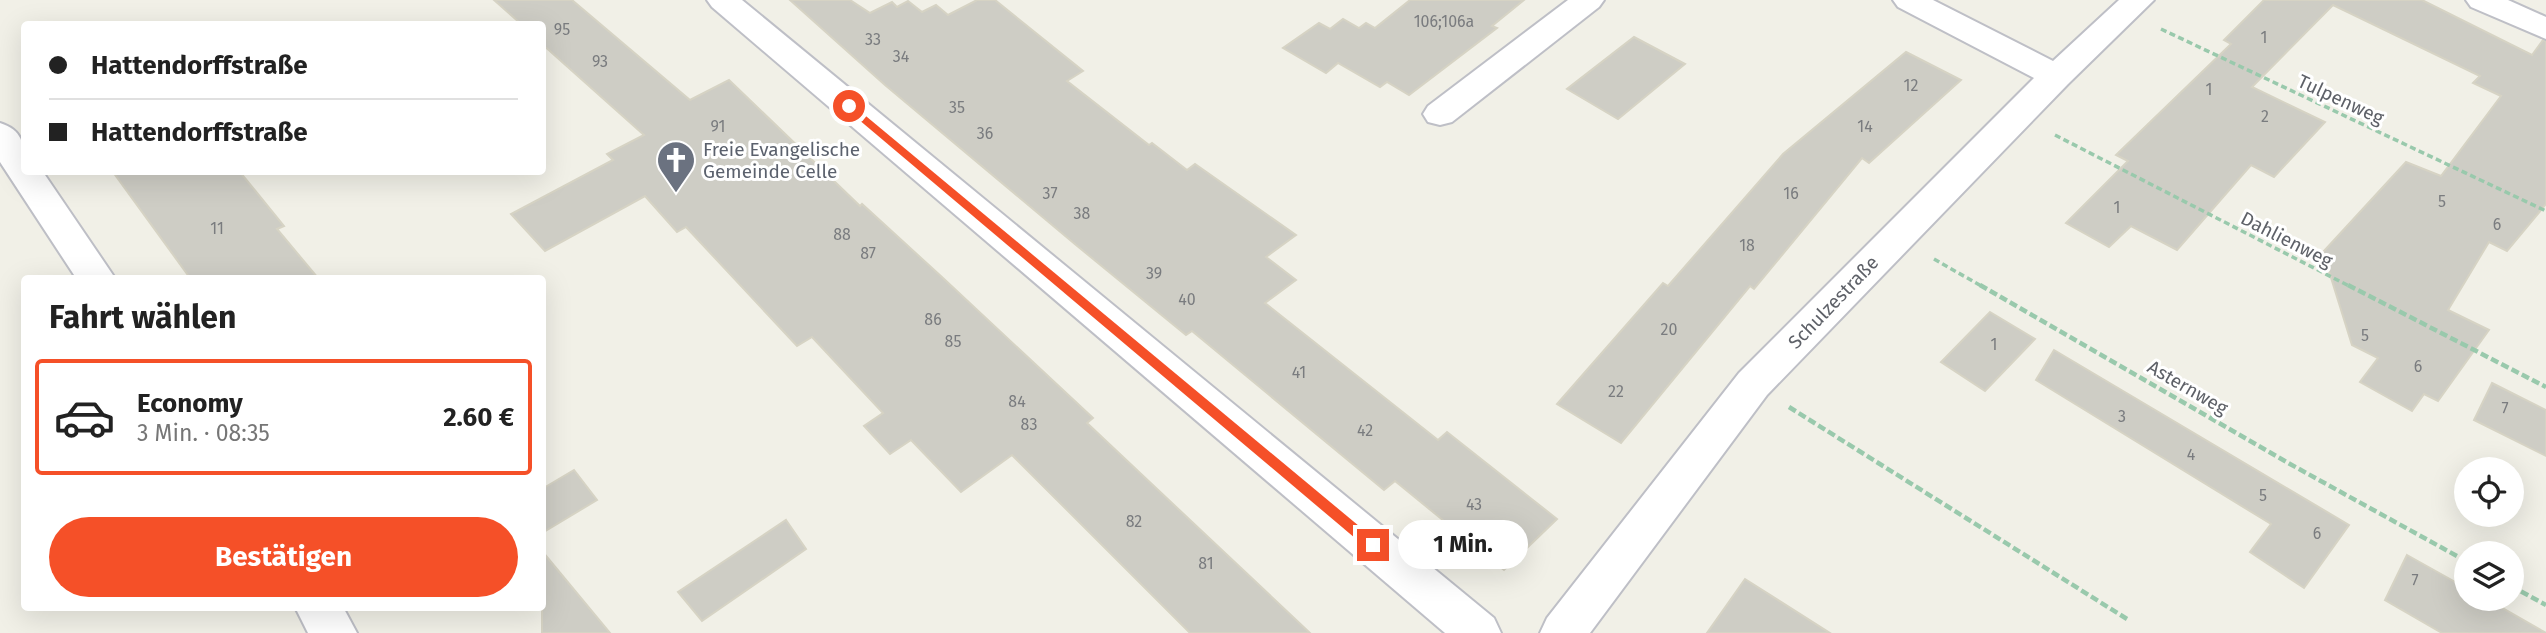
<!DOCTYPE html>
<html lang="de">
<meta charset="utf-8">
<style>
:root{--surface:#fff;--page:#f2f2f2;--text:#222;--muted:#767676;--line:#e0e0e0;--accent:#f55028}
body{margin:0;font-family:"Fira Sans",sans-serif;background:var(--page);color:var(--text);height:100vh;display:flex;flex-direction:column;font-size:26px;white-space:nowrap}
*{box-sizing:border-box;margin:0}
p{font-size:23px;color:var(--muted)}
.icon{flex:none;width:38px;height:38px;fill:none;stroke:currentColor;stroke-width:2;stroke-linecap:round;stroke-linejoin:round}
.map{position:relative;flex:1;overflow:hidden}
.side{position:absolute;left:21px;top:275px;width:525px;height:336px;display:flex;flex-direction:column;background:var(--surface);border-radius:7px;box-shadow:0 7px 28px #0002}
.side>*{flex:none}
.hud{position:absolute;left:21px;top:21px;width:525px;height:154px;border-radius:7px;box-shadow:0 7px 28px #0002;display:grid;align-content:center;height:154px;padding:0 28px;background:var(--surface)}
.controls{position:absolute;left:2454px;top:457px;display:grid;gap:14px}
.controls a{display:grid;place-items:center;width:70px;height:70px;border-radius:50%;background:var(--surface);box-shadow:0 7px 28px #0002;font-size:35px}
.end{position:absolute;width:32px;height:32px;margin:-16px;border:9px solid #f55028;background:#fff;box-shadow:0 0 0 4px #fff}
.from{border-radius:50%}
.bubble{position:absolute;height:49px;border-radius:24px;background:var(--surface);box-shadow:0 7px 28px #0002;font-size:23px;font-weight:700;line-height:49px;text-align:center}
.hud b{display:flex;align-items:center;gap:24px;height:66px;font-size:26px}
.hud b+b{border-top:2px solid var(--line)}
.hud i{width:18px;height:18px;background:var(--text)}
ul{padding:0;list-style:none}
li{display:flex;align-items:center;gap:21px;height:116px;margin:0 14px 10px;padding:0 14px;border:4px solid transparent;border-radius:7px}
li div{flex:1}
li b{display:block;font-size:26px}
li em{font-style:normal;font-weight:700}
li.active{border-color:var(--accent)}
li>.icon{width:63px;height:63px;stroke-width:1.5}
h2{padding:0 28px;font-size:32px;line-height:84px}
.action{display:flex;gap:14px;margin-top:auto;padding:14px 28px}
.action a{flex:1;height:80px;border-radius:42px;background:var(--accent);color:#fff;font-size:28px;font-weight:700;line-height:80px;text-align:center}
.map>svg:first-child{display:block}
.building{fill:#cecdc5;stroke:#d6d3c4;stroke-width:2}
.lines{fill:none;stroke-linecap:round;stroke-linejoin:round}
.minor-casing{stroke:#bebfc6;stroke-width:4}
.path-far1{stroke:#99c9ac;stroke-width:3.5;stroke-dasharray:6 3.5;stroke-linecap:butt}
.path{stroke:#99c9ac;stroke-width:4.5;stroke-dasharray:8 3.5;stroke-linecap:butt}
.minor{fill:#fff;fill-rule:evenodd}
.route{fill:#f55028}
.labels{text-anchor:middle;stroke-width:6;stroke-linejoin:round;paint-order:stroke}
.number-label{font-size:16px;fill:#7a7c7f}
.street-label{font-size:19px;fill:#5e6168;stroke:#fff}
.worship-label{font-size:19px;fill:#5b616d;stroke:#fff;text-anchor:start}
</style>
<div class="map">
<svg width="2546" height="633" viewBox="0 0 2546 633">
<rect width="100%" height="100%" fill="#f1f0e7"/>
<g class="building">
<path d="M494,0H572L690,100L729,80L860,206L862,204L943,278L1093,418L1087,423L1310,633H1190L1012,455L961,492L911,440L890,454L864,426L883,413L812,337L797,346L686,227L677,232L645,196L545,251L511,214L613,160L607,154L644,135L542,44V24H521Z"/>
<path d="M790,0H850L870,13L892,2L897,7L908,1L922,12L936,5L948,15L977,0H995L1083,71L1067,81L1149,145L1152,143L1187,170L1195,164L1296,235L1266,257L1296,280L1265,303L1438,440L1447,432L1557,519L1504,570L1395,481L1384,490L1192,331L1186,335L1076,245L885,85Z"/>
<path d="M1410,0H1524L1492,26L1497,28L1409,95L1387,82L1380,87L1338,63L1326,73L1283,48L1319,23L1330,29L1343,19L1359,28L1366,23L1375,28Z"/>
<path d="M2264,0H2422L2532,55L2543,40L2546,41V204L2507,251L2489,242L2448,310L2489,330L2438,401L2424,394L2412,411L2360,382L2378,358L2352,345L2323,252L2406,162L2441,176L2501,96L2473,83L2480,76L2333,5L2252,87L2325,122L2274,177L2251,165L2177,250L2131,226L2109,247L2066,223L2128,161L2116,155L2231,44L2224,40Z"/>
<path d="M1634,37L1685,64L1618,119L1567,89Z"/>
<path d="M1906,52L1961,80L1869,163L1862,158L1754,289L1750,286L1621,443L1557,404L1663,283L1668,286L1783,154Z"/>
<path d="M113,172H240L284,226L277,229L318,278H190Z"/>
<path d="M1990,312L2035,339L1985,391L1941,362Z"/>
<path d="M2054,350L2349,525L2304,588L2250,552L2271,524L2036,380Z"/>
<path d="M2492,383L2546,410V456L2474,420Z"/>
<path d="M574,470L597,500L542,533V489Z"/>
<path d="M786,520L806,549L702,621L678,592Z"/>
<path d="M542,551L610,633H542Z"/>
<path d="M2407,555L2466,588V598H2485L2546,633H2442L2385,600Z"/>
<path d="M1745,579L1830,633H1707Z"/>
</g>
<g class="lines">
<defs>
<g id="minor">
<path d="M707,0H742L1494,618L1501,633H1445L712,7Z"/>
<path d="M1568,0H1604L1599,7L1452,122L1440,125L1428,122L1423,114L1428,106Z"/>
<path d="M1893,0H1933L2053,61L2119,0H2154L2068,84L1767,395L1590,633H1540L1547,618L1739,373L2034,78L1898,7Z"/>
<path d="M2466,0H2508L2546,17V39L2471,7Z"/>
<path d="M0,123C26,131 24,149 24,172H43L115,278H76L0,162Z"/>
<path d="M295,607H343L357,633H308Z"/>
</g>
</defs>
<use href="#minor" class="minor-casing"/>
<g class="path-far1">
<path d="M2161,29L2546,211"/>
<path d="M2055,135L2351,287"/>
<path d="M1934,259L1983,287"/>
</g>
<g class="path">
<path d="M1980,285L2290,464L2466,561"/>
<path d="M2348,285L2546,387"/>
<path d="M1789,407L2127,619"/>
<path d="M2511,586L2546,605"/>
</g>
<use href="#minor" class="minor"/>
</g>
<path class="route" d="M849,102L1377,541V549H1368L845,108L844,106Z"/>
<defs>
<symbol id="church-pin" viewBox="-11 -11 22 30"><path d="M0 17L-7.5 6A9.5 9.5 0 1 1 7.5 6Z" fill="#6b7280" stroke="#fff"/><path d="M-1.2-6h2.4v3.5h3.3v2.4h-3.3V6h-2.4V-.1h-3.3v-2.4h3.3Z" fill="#fff"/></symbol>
</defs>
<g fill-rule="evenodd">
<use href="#church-pin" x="654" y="138" width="44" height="60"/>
</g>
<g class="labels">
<g class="number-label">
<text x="1444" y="27">106;106a</text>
<text x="562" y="35">95</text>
<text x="2264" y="43">1</text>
<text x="873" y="45">33</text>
<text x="901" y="62">34</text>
<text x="600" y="67">93</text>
<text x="1911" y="91">12</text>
<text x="2209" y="95">1</text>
<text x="957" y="113">35</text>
<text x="2265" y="122">2</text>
<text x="718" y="132">91</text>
<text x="1865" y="132">14</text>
<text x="985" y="139">36</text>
<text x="1050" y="199">37</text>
<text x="1791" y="199">16</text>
<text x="2442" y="207">5</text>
<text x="2117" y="213">1</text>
<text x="1082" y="219">38</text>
<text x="2497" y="230">6</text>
<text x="217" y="234">11</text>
<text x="842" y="240">88</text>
<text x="1747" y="251">18</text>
<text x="868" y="259">87</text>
<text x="1154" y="279">39</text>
<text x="1187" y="305">40</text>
<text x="933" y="325">86</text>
<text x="1669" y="335">20</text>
<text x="2365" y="341">5</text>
<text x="953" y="347">85</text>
<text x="1994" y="350">1</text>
<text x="2418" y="372">6</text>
<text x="1299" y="378">41</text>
<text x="1616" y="397">22</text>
<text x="1017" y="407">84</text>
<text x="2505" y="414">7</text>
<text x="2122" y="422">3</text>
<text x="1029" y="430">83</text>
<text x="1365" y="436">42</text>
<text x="2191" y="460">4</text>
<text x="2263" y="501">5</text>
<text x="1474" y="510">43</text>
<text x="1134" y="527">82</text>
<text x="2317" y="539">6</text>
<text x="1206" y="569">81</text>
<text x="2415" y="586">7</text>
</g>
<g class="street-label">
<text transform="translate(2341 99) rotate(25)" y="7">Tulpenweg</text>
<text transform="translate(2287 239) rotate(27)" y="7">Dahlienweg</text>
<text transform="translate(1833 302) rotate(-46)" y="7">Schulzestraße</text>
<text transform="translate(2188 387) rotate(30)" y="7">Asternweg</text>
</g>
<g class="worship-label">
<text x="703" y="156">Freie Evangelische<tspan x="703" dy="22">Gemeinde Celle</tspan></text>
</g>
</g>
</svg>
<div class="controls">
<a><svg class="icon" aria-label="locate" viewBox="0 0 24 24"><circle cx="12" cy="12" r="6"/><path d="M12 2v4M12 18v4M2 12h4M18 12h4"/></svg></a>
<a><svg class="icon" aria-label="layers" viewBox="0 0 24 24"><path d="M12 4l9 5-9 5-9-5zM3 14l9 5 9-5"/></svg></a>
</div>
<i class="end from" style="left:849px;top:106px"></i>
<i class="end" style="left:1373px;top:545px"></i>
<div class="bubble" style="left:1398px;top:520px;width:130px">1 Min.</div>
<div class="hud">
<b><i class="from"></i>Hattendorffstraße</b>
<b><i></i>Hattendorffstraße</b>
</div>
<section class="side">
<h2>Fahrt wählen</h2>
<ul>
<li class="active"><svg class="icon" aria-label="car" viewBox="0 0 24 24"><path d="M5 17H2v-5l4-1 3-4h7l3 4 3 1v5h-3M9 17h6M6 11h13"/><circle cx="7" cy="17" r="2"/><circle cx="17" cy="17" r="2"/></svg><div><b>Economy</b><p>3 Min. · 08:35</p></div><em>2.60 €</em></li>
</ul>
<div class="action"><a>Bestätigen</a></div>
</section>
</div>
